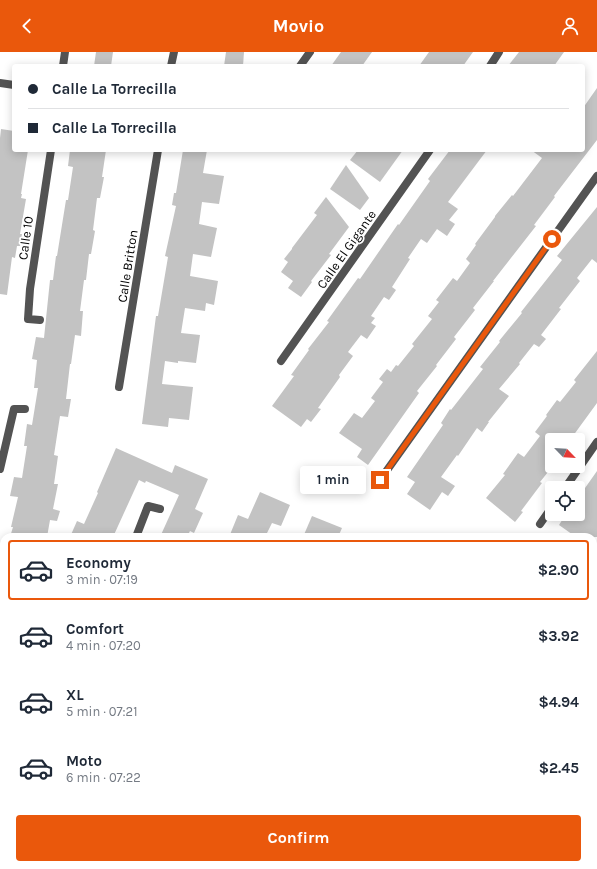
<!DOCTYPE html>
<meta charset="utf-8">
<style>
:root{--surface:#fff;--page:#f2f2f3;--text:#1f2937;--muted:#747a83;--line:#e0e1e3;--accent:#ea580c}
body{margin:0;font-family:Karla,sans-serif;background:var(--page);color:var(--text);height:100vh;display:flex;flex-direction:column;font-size:15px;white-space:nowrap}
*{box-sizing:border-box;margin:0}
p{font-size:13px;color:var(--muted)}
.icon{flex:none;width:22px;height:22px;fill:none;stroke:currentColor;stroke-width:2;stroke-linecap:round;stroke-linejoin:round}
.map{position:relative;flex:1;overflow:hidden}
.sheet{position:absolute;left:0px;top:481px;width:597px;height:336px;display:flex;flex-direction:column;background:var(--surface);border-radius:12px 12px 0 0;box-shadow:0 2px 10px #0003}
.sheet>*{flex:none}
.hud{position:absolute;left:12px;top:12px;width:573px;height:88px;border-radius:4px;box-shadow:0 2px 10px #0003;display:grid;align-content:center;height:88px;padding:0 16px;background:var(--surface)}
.needle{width:26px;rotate:115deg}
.tools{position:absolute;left:545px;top:381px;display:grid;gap:8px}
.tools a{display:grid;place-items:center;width:40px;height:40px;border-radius:4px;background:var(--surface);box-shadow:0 2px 10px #0003;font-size:20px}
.end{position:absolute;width:18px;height:18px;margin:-9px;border:5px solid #ea580c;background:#fff;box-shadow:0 0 0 2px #fff}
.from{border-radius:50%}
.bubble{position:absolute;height:28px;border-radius:4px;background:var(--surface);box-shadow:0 2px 10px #0003;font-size:13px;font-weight:700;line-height:28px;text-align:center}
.hud b{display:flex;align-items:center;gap:14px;height:38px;font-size:15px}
.hud b+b{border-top:1px solid var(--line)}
.hud i{width:10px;height:10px;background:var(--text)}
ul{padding:7px 0 0;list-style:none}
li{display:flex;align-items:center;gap:12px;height:60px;margin:0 8px 6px;padding:0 8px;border:2px solid transparent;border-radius:4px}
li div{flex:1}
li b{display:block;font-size:15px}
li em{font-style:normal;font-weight:700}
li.on{border-color:var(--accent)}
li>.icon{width:36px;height:36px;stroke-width:1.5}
.button{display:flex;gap:8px;margin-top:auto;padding:8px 16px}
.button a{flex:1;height:46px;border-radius:4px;background:var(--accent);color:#fff;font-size:16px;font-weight:700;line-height:46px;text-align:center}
header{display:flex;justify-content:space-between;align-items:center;height:52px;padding:0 16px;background:var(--accent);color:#fff;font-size:18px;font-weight:700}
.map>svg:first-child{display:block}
.building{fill:#c3c3c3}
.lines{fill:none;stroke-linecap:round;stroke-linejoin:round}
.street{stroke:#535353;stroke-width:8}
.route{stroke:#ea580c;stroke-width:5}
.labels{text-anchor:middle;stroke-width:3.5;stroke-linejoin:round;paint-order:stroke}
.street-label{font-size:13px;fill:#000;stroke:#fff}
</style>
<header><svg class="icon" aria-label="back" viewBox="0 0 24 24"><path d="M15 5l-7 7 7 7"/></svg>Movio<svg class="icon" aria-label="person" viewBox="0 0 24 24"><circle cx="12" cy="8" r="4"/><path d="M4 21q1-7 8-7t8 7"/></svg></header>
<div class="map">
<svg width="597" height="817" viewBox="0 0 597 817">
<rect width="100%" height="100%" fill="#fff"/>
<g class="building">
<path d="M96,0H113L111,14H94Z"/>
<path d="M226,0H244L243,14H224Z"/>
<path d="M341,0H372L362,14H331Z"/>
<path d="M429,0H473L463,14H419Z"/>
<path d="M519,0H564L554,14H508Z"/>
<path d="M597,36V88L554,144L555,145L534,173L536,174L493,229H494L473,256L475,258L454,285L456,287L436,313L437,314L417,339L419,341L368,413L357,405L362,397L339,381L354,361L362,366L375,349L371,346L383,330L379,327L387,317L391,320L396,313L398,314L414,294L412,292L432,267L428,264L439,250L436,248L453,226L457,229L470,211L466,207L476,193L475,192L495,165V164L512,143L513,144L542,106L531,98H583V56Z"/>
<path d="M1,77L14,79V98H28L21,142H22L21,146L26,147L20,182H22L20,194H17L15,206L12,205L7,243L0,242V86Z"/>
<path d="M70,98H106L102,125H104L100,146H97L93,178L95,179L91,202H89L86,228H84L80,259H83L81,284L75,283L71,312H70L66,347H71L68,365L60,364L54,403L58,404L54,432H58L53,457L60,459L57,469L50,468L47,485H10L13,475H11L18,445L10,444L14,425L22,426L27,394H24L27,372L32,373L38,336H34L37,308L32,307L36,285L44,286L50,228H53L56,204H57L66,148H68L73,115L68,114Z"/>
<path d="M183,98H207L203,121L224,124L219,152L202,150L199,172L217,176L211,205L193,202L190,224L218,229L214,253L206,251L205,259L185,256L181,281L200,283L196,311L178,309V311L165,309L162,332L193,335L189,368L169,366L168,375L142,372L156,264H158L168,205L165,204L176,154L172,153L174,141H176Z"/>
<path d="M358,98H403L380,130L350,108Z"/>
<path d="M450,98H487L448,150L458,157L449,168L455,172L447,184L437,177L427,191L421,187L408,206L410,207L392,235L396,238L389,248L384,245L371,264L375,266L371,271L376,274L367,287L361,283L348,300L353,304L339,323L340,325L318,356L321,357L311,370L307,367L301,375L272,354L294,324L291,323L309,298L308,297L329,270L327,269L358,226L360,227L398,172L399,173L430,129L428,127Z"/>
<path d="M346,113L369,146L360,158L330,137Z"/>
<path d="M326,145L349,175L329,202L331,203L311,229L312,230L301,245L288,236L293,229L281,220L288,210L284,207L292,197V196L317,163L314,161Z"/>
<path d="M597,155V211L592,207L577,226L580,229L559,256L561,257L541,283L546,287L539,295L534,292L519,311L520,312L499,337L509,344L488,370H489L482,380L477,376L458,404L457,403L441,425L455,434L448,444L442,440L430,458L407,442L415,430L407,425L443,373L441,371L450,357L451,358L483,317L480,315L500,290L499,289L522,261L521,260L562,208L557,204Z"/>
<path d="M597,299V351L570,388H552V415L540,430L542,431L521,459L523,460L515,470L486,446L505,423L503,422L518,401L524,405L540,384L535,380L547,364L546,363L557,348L560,350L576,330L574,328Z"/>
<path d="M116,396L172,421L175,413L208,427L195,457L203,461L194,481L190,479L187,485H160L179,443L146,429L145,431L139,428L113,485H70L77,469L84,472L98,441L97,440Z"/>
<path d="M597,419V485H576L559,473L566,462H578V446Z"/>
<path d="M260,440L290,453L281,474L272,471L265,485H229L238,463L248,467Z"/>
<path d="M312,464L342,476L338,485H303Z"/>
</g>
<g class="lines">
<g class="street">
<path d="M63,14L65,0"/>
<path d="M171,14L174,0"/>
<path d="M300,14L310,0"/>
<path d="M490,14L499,0"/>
<path d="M0,31L14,33"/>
<path d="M40,268L28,267L30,237L51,98"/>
<path d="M281,309L430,98"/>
<path d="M119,335L158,98"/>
<path d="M0,417L14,357H25"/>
<path d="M380,428L597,124"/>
<path d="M565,436L597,390"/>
<path d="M540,472L552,455"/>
<path d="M136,485L148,454L160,457"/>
<path d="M0,674L4,675"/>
<path d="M0,813L4,803"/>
<path d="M341,813L351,817"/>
<path d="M149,817L150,813"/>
<path d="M296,817L298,813"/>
<path d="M446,817L448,813"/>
</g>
</g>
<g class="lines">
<path class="route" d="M380,428L552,187"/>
</g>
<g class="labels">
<g class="street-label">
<text transform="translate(25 186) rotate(-82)" y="5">Calle 10</text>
<text transform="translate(346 197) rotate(-55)" y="5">Calle El Gigante</text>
<text transform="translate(127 214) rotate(-81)" y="5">Calle Britton</text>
</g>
</g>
</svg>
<div class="tools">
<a><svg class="needle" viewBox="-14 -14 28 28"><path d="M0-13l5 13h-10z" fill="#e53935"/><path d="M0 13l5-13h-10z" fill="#747a83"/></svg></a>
<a><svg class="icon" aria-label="locate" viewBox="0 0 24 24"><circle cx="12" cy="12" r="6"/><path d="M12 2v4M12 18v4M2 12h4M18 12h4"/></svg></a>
</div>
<i class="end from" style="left:552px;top:187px"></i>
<i class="end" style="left:380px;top:428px"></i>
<div class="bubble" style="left:300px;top:414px;width:66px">1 min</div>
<div class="hud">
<b><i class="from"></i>Calle La Torrecilla</b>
<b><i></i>Calle La Torrecilla</b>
</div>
<section class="sheet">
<ul>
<li class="on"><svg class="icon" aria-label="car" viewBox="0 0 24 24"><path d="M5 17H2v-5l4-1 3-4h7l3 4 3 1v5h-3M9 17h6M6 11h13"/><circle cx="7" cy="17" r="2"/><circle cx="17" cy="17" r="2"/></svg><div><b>Economy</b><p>3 min · 07:19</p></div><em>$2.90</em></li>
<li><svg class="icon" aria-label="car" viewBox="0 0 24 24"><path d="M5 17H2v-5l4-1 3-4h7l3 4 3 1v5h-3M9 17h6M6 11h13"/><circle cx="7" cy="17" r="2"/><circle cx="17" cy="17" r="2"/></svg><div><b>Comfort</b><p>4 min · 07:20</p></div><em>$3.92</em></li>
<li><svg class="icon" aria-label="car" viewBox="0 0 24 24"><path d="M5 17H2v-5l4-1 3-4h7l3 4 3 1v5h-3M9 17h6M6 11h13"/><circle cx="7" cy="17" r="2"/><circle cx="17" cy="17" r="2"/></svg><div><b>XL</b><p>5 min · 07:21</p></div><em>$4.94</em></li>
<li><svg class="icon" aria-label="car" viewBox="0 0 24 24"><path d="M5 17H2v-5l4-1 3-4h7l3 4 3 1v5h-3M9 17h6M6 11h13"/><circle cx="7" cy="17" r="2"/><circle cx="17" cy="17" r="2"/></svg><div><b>Moto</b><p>6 min · 07:22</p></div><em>$2.45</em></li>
</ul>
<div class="button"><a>Confirm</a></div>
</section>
</div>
